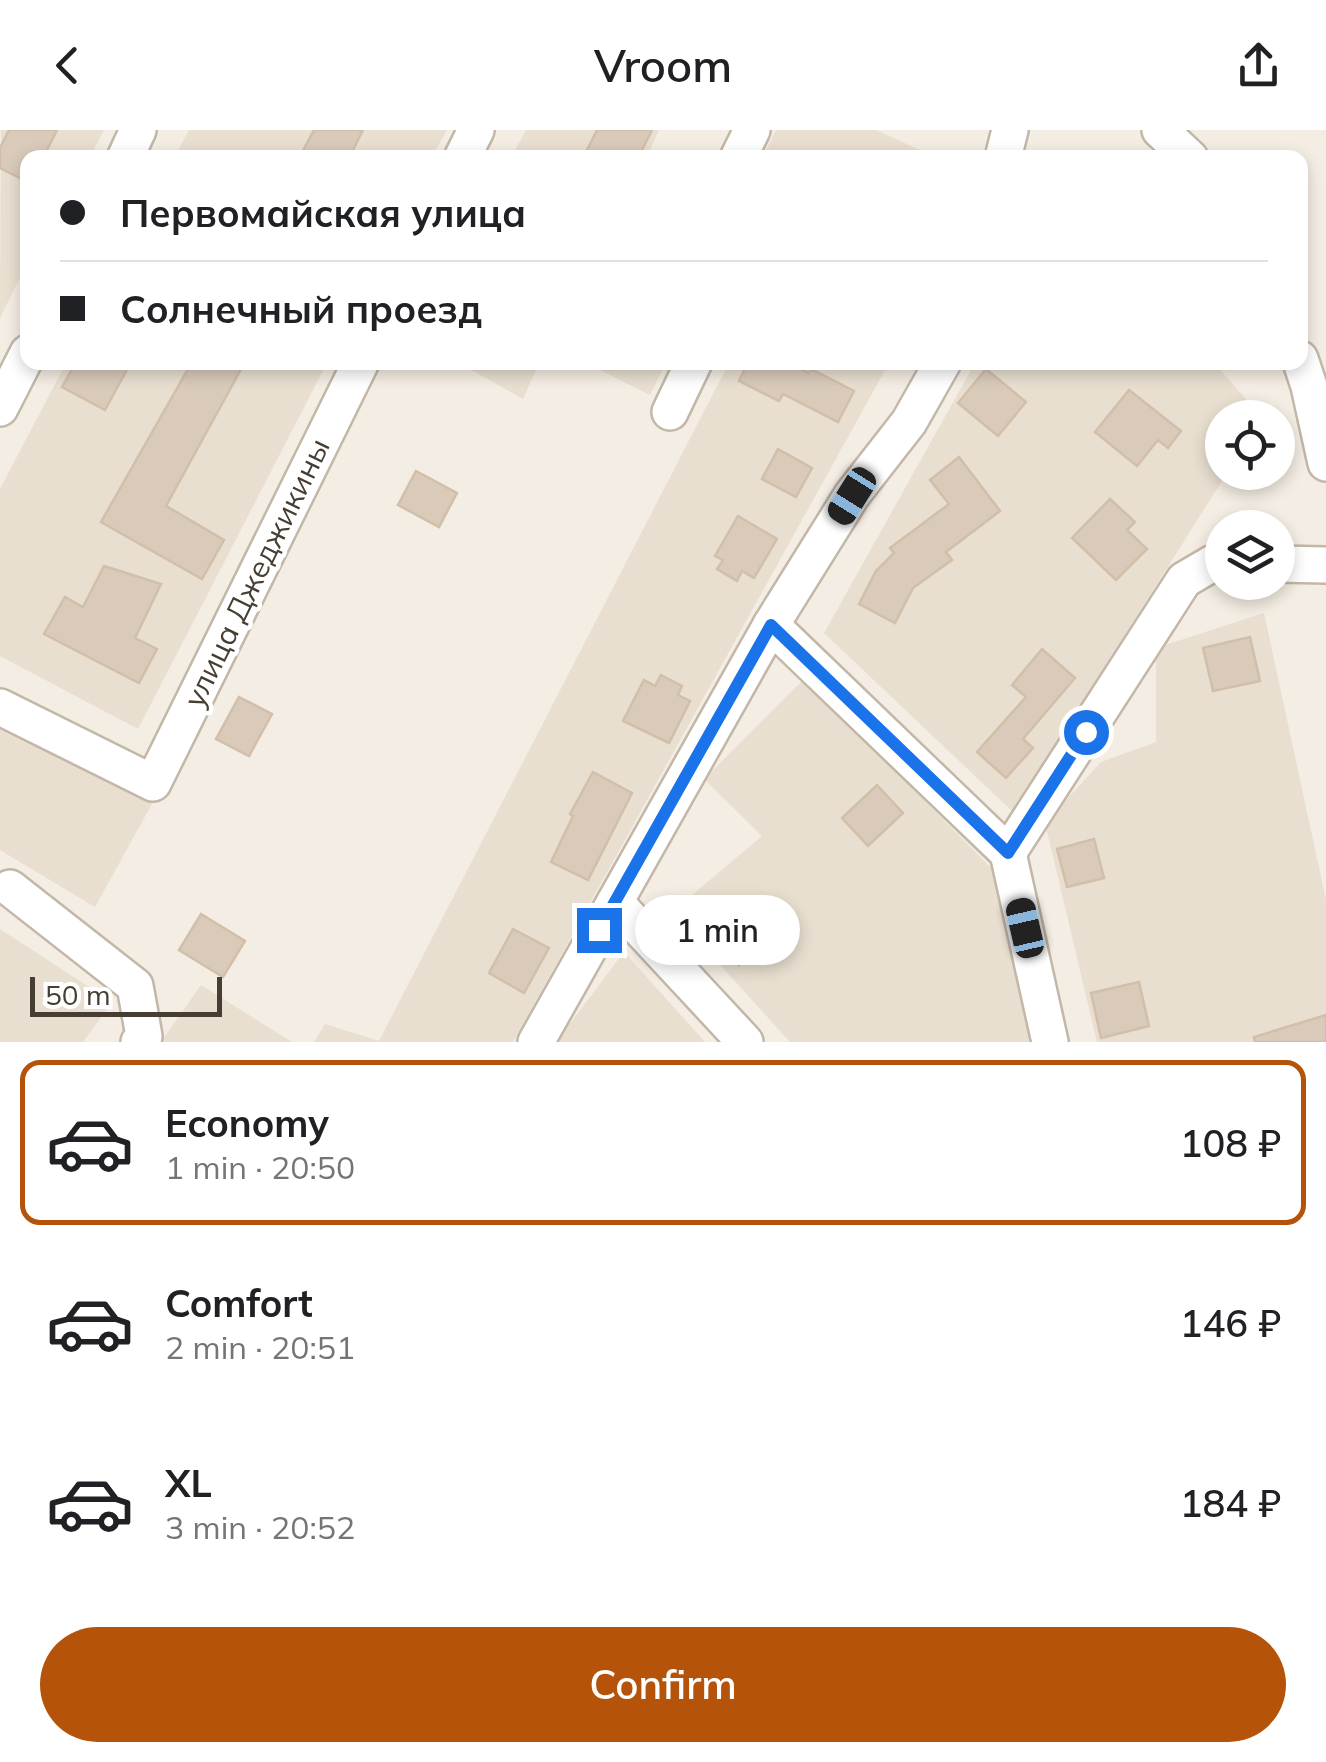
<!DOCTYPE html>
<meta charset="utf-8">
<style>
:root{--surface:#fff;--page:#f2f2f2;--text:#202124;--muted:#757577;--line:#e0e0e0;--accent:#b45309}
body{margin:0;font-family:Mulish,sans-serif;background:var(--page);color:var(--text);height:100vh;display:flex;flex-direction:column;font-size:38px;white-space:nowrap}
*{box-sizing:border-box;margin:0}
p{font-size:32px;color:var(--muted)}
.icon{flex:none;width:55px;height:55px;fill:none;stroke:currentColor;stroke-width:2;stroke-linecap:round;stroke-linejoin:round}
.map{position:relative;height:912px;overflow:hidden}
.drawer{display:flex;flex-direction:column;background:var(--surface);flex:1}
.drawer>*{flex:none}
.banner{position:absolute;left:20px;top:20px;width:1288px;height:220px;border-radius:20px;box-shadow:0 5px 15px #0003;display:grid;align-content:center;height:220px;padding:0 40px;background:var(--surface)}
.controls{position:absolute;left:1205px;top:270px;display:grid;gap:20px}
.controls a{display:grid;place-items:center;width:90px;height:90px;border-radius:50%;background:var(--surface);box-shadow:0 5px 15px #0003;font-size:50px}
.scale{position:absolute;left:30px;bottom:25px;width:192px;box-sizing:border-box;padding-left:10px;border:5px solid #463d33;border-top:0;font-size:28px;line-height:35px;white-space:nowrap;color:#463d33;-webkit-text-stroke:8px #fff;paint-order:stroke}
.end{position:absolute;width:45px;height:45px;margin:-22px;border:12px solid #1a73e8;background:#fff;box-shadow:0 0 0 5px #fff}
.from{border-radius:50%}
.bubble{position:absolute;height:70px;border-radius:35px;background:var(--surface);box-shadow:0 5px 15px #0003;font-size:32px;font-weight:600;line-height:70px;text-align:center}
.car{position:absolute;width:30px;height:60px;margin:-30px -15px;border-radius:12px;box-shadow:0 0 8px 2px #0007;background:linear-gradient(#222 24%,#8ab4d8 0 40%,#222 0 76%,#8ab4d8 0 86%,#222 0)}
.banner b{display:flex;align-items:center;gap:35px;height:95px;font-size:38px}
.banner b+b{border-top:2px solid var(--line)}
.banner i{width:25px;height:25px;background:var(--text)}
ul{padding:18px 0 0;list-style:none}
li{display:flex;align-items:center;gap:30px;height:165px;margin:0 20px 15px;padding:0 20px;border:5px solid transparent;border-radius:20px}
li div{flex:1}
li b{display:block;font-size:38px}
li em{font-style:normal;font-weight:600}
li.active{border-color:var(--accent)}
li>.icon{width:90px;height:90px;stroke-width:1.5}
.primary-button{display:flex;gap:20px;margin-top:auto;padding:20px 40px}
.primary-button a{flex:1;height:115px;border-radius:60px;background:var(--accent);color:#fff;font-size:40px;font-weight:600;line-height:115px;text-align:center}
header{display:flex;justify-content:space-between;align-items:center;height:130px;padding:0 40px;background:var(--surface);font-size:45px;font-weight:600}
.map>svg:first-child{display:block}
.residential{fill:#e8dfd0}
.building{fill:#d9caba;stroke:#d2bfaa;stroke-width:2.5}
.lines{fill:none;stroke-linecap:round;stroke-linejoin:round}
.minor-casing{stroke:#c3b7a8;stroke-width:40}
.minor{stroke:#fff;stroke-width:35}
.route{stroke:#1a73e8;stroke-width:12}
.labels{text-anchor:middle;stroke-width:9;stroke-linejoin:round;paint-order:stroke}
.street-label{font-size:30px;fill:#463d33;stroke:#fff}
</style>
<header><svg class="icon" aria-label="back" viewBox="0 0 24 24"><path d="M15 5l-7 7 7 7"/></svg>Vroom<svg class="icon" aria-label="share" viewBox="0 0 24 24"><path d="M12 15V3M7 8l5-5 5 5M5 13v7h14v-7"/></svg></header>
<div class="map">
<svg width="1326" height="912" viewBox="0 0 1326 912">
<rect width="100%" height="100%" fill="#f4ede3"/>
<g class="residential">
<path d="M1,0H104L90,27L28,28L27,133L0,188Z"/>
<path d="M189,0H447L432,27L174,28Z"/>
<path d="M526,0H659L647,27L511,28Z"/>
<path d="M776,0H876L935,27H763Z"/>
<path d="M66,233H327L138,599L0,526V359Z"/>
<path d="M459,233H539L523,269Z"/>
<path d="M586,233L666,232V233L650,265Z"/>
<path d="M729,233H889L513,912H314L325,894L379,911Z"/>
<path d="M975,233H1214L1262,287L1222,288V342L1227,343L1013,682L824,503Z"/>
<path d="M1264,483L1326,770V912H1097L1045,693L1101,632L1156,612V518Z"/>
<path d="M804,549L999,746L1037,912H790L672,782L762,706L704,649Z"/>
<path d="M0,599L153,672L95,777L0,720Z"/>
<path d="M0,799L112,872L83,912H0Z"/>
<path d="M624,822L705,912H556Z"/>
<path d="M201,855L292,912H161Z"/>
</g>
<g class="building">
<path d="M9,0H57L43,28H28V52L0,38V18Z"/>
<path d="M314,0H363L349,28H299Z"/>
<path d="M597,0H652L638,28H583Z"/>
<path d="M76,232H131L105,280L62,257Z"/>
<path d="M192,232H245L166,376L224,410L202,449L101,392Z"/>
<path d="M748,232H787L809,243L811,239L854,261L838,292L783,264L779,271L739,251Z"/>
<path d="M986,239L1026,272L998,306L958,273Z"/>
<path d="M1129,260L1181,301L1168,318L1158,310L1137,336L1095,302Z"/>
<path d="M778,319L812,338L796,367L762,349Z"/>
<path d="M959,327L1000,381L946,422L952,430L913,458L895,493L859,474L876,441L894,423L890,418L949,374L930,350Z"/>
<path d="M416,341L457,363L439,397L398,375Z"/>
<path d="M1110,369L1135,392L1127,400L1147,419L1116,450L1072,408Z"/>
<path d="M738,386L777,409L754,448L742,441L737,451L717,439L723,430L715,426Z"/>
<path d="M104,436L161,454L135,508L157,519L139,553L44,504L65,467L83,477Z"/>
<path d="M1250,507L1260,551L1213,561L1203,518Z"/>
<path d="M1042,519L1075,548L1023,609L1033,618L1006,648L977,622L1026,567L1012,555Z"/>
<path d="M661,545L682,556L678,565L690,571L669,613L623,591L644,550L655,556Z"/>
<path d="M239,567L272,584L249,626L216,609Z"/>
<path d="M593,642L632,663L588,750L551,732L573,686L570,684Z"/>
<path d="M877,655L903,683L868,716L842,688Z"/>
<path d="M1094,709L1104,748L1067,757L1057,719Z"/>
<path d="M748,769L777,801L739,835L710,803Z"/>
<path d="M201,784L245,811L223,847L179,820Z"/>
<path d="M513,799L549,818L524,863L489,843Z"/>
<path d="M1139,852L1149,896L1101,908L1091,863Z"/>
<path d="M1326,885V912H1255L1254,907Z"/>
</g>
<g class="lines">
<defs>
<g id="minor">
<path d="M1160,0L1190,28"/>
<path d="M125,28L138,0"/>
<path d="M462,28L476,0"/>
<path d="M738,28L752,0"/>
<path d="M1003,28L1010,0"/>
<path d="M1300,229L1309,256L1326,333"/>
<path d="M0,278L28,223"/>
<path d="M670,282L694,232"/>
<path d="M1278,434L1326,435"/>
<path d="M771,495L1008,723L1050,912"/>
<path d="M0,577L153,653L361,232"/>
<path d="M1008,723L1184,450L1213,433L1222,434"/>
<path d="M10,758L135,856L144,906L139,912"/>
<path d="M615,772L745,912"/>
<path d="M536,912L771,495L852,365L909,292L943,232"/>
</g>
</defs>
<use href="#minor" class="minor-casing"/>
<use href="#minor" class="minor"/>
</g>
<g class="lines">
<path class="route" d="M599,800L771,495L1008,723L1086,602"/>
</g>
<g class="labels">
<g class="street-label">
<text transform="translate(257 443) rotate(-64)" y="10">улица Джеджикины</text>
</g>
</g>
</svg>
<div class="controls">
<a><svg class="icon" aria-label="locate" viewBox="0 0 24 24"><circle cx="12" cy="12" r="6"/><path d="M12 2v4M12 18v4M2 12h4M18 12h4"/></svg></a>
<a><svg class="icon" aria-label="layers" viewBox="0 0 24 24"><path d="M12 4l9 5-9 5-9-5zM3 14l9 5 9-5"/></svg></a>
</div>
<div class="scale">50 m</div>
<i class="end from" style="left:1086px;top:602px"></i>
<i class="end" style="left:599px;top:800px"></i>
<div class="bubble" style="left:635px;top:765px;width:165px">1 min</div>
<i class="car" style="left:852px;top:366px;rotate:212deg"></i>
<i class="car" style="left:1025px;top:798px;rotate:347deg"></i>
<div class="banner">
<b><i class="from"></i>Первомайская улица</b>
<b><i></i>Солнечный проезд</b>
</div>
</div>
<section class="drawer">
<ul>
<li class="active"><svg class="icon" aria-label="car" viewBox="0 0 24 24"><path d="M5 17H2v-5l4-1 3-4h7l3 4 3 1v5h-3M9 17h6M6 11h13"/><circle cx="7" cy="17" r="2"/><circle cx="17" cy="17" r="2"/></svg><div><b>Economy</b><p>1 min · 20:50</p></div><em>108 ₽</em></li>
<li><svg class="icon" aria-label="car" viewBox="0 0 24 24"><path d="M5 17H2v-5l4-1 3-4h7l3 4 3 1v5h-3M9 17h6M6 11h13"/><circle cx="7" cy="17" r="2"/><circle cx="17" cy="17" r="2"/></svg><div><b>Comfort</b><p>2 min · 20:51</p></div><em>146 ₽</em></li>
<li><svg class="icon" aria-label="car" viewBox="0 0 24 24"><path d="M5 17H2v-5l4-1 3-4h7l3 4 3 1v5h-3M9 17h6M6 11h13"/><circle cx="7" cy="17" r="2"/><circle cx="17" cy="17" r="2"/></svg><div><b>XL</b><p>3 min · 20:52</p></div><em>184 ₽</em></li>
</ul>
<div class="primary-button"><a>Confirm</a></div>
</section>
